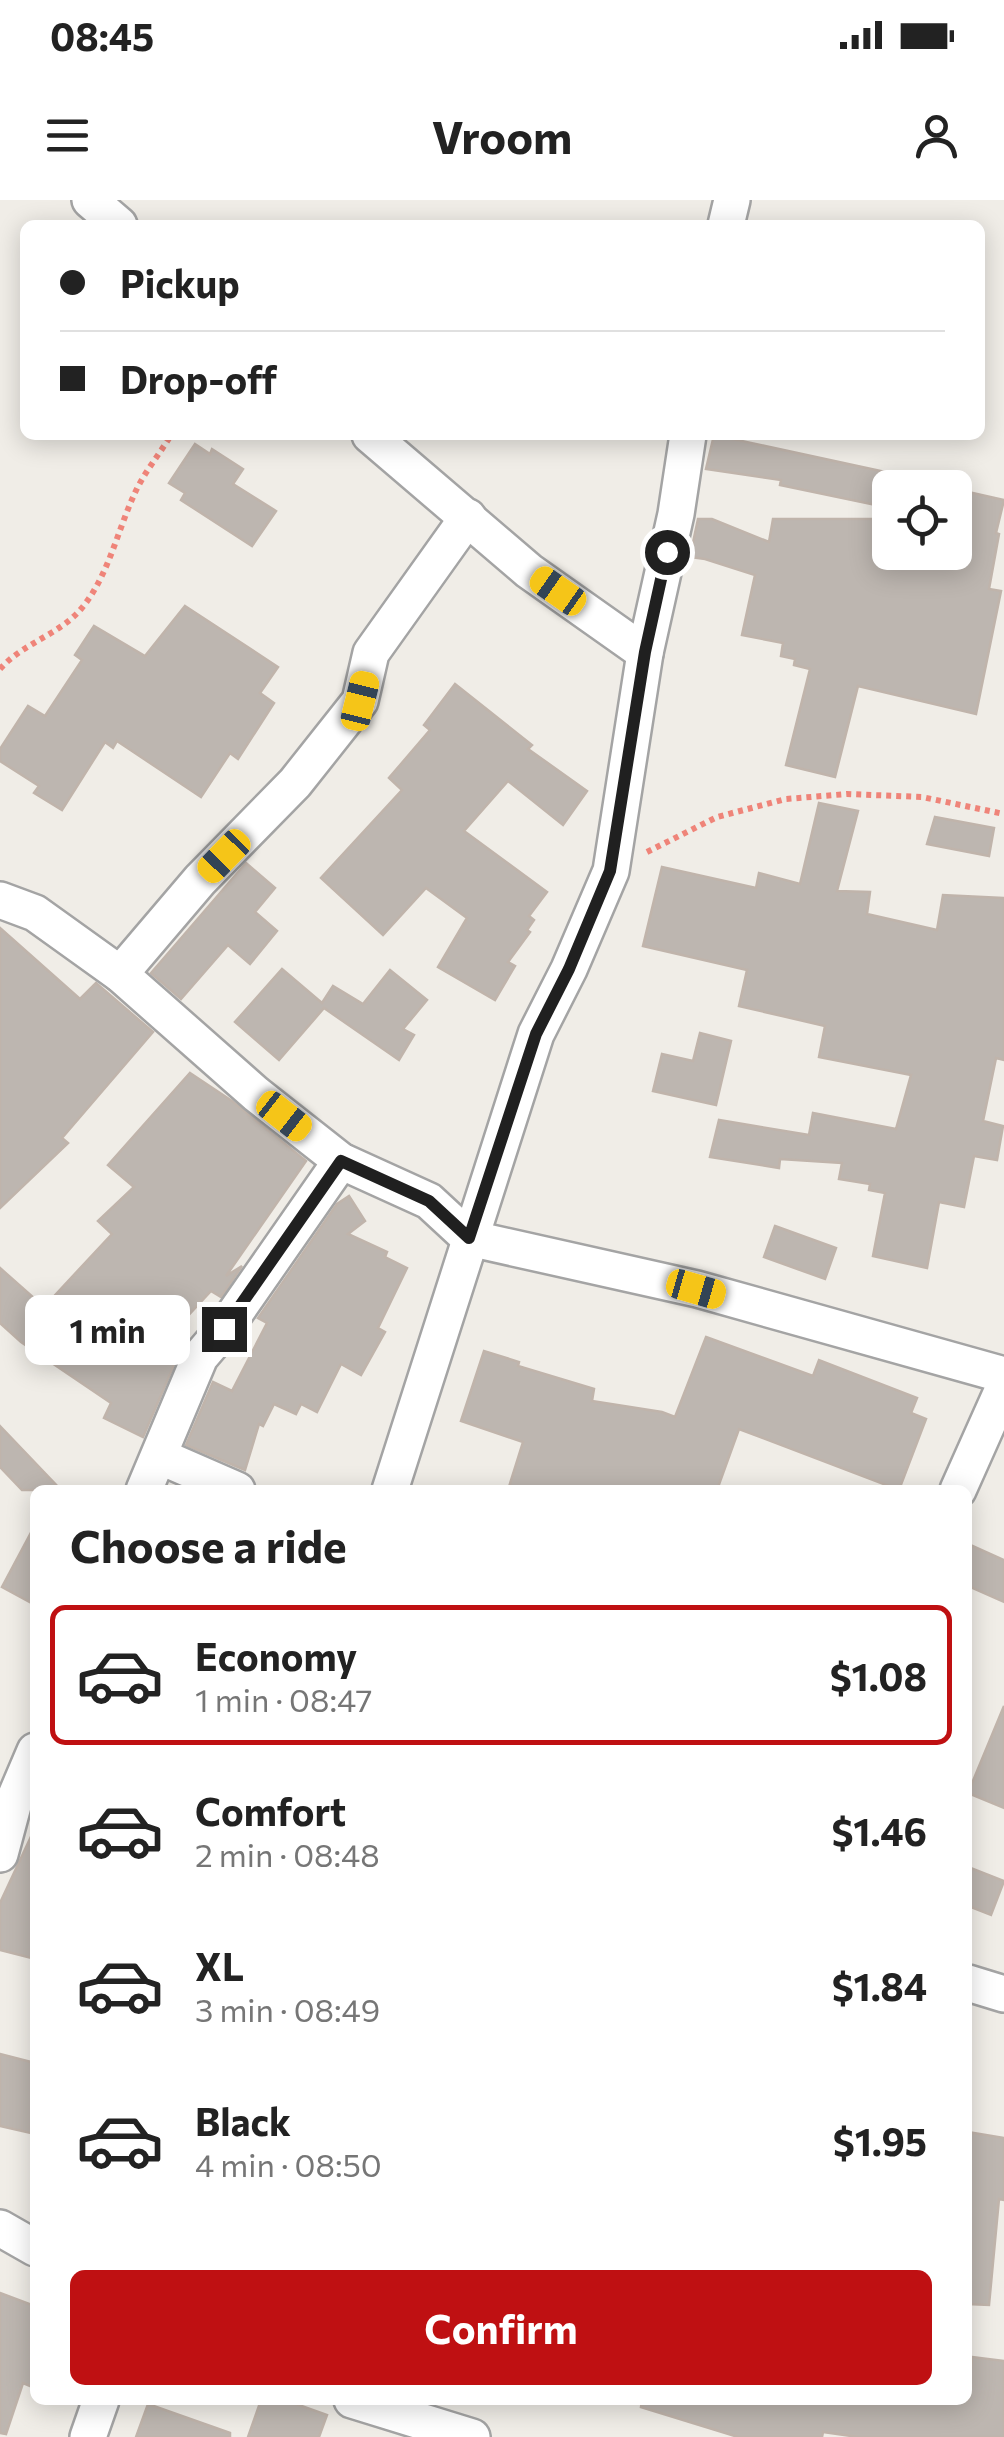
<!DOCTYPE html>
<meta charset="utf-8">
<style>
:root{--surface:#fff;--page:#f6f6f6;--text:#222;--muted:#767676;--line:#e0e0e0;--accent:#bf1012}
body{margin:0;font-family:Commissioner,sans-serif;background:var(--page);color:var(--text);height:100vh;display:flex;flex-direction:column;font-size:38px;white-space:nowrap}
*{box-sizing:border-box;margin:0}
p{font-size:32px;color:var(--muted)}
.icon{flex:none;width:55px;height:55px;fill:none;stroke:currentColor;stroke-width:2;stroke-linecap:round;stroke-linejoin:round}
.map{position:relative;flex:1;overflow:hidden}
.details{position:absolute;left:30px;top:1285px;width:942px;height:920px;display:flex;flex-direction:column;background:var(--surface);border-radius:15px;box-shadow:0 5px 25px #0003}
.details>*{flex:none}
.banner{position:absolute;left:20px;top:20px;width:965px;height:220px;border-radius:15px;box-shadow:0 5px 25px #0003;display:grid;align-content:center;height:220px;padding:0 40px;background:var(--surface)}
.controls{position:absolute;left:872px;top:270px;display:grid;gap:20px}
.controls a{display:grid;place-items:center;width:100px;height:100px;border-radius:15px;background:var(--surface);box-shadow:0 5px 25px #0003;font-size:50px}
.end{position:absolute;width:45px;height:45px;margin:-22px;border:12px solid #202020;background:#fff;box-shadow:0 0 0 5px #fff}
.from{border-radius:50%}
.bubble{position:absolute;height:70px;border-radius:15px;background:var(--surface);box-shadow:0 5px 25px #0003;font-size:32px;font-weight:700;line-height:70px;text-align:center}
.car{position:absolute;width:30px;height:60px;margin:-30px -15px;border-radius:12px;box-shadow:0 0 8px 2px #0007;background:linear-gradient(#f5c518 24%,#345 0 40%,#f5c518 0 76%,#345 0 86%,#f5c518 0)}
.banner b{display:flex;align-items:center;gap:35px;height:95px;font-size:38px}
.banner b+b{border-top:2px solid var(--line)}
.banner i{width:25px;height:25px;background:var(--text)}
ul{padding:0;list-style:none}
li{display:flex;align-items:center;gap:30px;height:140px;margin:0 20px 15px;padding:0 20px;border:5px solid transparent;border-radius:15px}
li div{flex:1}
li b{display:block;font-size:38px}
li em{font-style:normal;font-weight:700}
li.active{border-color:var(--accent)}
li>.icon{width:90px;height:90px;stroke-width:1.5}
h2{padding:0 40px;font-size:45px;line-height:120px}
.cta{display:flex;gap:20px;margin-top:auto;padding:20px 40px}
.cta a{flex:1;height:115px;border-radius:15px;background:var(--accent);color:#fff;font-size:40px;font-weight:700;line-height:115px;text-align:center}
.status{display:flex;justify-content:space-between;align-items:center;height:70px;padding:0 50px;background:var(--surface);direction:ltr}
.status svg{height:28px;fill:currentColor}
header{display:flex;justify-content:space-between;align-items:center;height:130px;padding:0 40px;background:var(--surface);font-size:45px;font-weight:700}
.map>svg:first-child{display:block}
.building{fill:#bdb6b0;stroke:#c0b4ab;stroke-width:2.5}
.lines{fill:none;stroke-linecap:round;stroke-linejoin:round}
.street-casing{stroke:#a4a4a4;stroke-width:40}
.path{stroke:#ef8479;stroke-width:6;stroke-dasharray:5 5;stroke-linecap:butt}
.street{stroke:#fff;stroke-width:35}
.route{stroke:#202020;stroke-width:12}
</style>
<div class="status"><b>08:45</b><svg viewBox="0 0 49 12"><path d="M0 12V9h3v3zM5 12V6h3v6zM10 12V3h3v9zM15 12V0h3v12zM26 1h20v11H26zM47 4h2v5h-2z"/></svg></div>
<header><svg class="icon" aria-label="menu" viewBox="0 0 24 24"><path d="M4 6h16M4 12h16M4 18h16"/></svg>Vroom<svg class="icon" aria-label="person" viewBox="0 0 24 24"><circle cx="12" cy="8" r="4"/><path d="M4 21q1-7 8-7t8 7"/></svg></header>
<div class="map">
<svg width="1004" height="2237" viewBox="0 0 1004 2237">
<rect width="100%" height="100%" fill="#f0ede7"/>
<g class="building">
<path d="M714,235L890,273V308L780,285L781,280L706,269Z"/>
<path d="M195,244L210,254L212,249L243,269L233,284L276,311L252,346L181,300L185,293L169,283Z"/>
<path d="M955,289L1004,300L996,333L999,334L989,389L1001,391L976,514L858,486L835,577L786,565L810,469L794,465L795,459L781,456L783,443L742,435L755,375L705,359L690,357L698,319H712L769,342L773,319H890V352H955Z"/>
<path d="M185,406L278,467L260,493L274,503L238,559L230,553L201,597L117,541L113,548L105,542L62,610L34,593L39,586L0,561V549L28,506L45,516L82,460L75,455L94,426L145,456Z"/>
<path d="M455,484L532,545L528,549L587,591L563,625L508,581L464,631L547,692L529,716L534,720L527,730L530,732L508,762L515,766L495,800L438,767L467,718L426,688L383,735L321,678L402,590L389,578L430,530L424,525Z"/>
<path d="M819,603L858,611L837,691L870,692L867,714L937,730L943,695L1004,698V860L996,858L983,921L1003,926L997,960L974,956L964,1007L939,1002L927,1068L873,1056L885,993L869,990L870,984L839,979L842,963L780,959L779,968L710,957L719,920L809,935L813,913L896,929L911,875L819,857L825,826L739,806L747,770L643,746L662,667L756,688L759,673L800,684Z"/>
<path d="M935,617L994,628L989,656L927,644Z"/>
<path d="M246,663L275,688L255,712L277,731L250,764L228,745L181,799L151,773Z"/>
<path d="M0,728L80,799L96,783L153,832L62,938L68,943L0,1008Z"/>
<path d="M282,769L322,803L333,786L363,804L390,770L427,800L403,829L414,835L399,860L324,808L279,860L235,822Z"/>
<path d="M700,833L731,841L716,905L653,891L662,854L693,861Z"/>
<path d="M190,873L232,901L306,961L226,1076L242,1066L221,1097L211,1091L159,1147L177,1158L143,1237L104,1218L111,1203L21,1142L0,1123V1068L44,1107L112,1034L98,1021L134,987L108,965Z"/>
<path d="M349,996L365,1021L348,1034L387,1052L385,1057L407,1068L378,1128L385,1132L361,1175L341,1164L317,1212L301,1204L296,1214L274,1204L263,1226L259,1224L245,1270L186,1245L213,1182L232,1191L267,1123L258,1118L337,1004Z"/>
<path d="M775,1026L836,1048L825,1079L764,1057Z"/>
<path d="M706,1137L813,1176L819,1160L917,1198L911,1213L926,1219L899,1290L739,1229L717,1290H508L523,1242L461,1221L484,1151L519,1162L518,1166L594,1189L592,1201L662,1212L675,1217Z"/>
<path d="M0,1226L61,1290H22L0,1267Z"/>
<path d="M35,1325V1405L2,1387Z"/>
<path d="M968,1344L1004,1360V1402L968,1386Z"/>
<path d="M1004,1506V1608L968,1593Z"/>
<path d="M35,1628V1759L0,1750V1703Z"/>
<path d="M968,1667L1004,1681L991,1715L968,1706Z"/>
<path d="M0,1854L35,1863V1934L0,1926Z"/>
<path d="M968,1932L1004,1938V2000L999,1999L989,2105L968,2104Z"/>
<path d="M0,2093L35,2106V2188L23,2183L6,2234L0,2233Z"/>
<path d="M972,2157L1004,2161V2237H858L823,2232L822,2237H738L641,2207L642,2200H968Z"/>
<path d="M261,2200H285L327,2215L319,2237H248Z"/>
<path d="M148,2204L230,2233V2237H136Z"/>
</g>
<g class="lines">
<defs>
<g id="street">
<path d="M90,0L119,25"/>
<path d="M726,25L732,0"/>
<path d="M370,235L529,371L645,453"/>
<path d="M0,700L35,713L120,774L256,894L341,961L429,1001L469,1038L697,1089L1004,1175"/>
<path d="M120,774L200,680L295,583L360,501L371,453L468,317"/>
<path d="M159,1256L237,1290"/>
<path d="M144,1290L200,1157L224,1129L341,961"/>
<path d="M390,1290L536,834L569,769L611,671L645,453L676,314L688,235"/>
<path d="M958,1290L1004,1187"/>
<path d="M0,1654L15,1598L35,1551"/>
<path d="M968,1783L1004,1794"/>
<path d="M0,2028L35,2048"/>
<path d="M352,2200L472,2237"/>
<path d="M88,2237L101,2200"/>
</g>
</defs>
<use href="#street" class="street-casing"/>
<g class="path">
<path d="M0,469C23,443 59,435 81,409C108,377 117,332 134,295C143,274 159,255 171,235"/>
<path d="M647,652L717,617L786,599L847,594L922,597L1004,614"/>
</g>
<use href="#street" class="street"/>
</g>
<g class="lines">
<path class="route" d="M224,1129L341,961L429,1001L469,1038L536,834L569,769L610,671L645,452L667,352"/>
</g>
</svg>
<div class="controls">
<a><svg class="icon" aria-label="locate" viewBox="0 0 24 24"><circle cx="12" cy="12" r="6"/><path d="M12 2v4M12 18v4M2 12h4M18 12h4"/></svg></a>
</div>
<i class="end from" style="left:667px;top:352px"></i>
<i class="end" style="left:224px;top:1129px"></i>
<div class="bubble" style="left:25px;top:1095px;width:165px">1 min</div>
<i class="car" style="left:558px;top:391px;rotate:305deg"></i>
<i class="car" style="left:360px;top:501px;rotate:14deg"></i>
<i class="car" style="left:224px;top:656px;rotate:224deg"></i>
<i class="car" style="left:284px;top:916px;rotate:128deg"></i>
<i class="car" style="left:696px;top:1089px;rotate:106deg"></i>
<div class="banner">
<b><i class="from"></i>Pickup</b>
<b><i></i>Drop-off</b>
</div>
<section class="details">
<h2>Choose a ride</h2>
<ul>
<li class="active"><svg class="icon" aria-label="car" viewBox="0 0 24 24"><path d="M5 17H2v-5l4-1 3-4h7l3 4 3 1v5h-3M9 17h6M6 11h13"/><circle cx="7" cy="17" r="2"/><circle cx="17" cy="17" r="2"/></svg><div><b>Economy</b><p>1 min · 08:47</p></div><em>$1.08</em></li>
<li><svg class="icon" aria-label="car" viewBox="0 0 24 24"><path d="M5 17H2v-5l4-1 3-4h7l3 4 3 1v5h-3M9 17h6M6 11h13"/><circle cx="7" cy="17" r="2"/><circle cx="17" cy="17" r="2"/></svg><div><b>Comfort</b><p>2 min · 08:48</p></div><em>$1.46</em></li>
<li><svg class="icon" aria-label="car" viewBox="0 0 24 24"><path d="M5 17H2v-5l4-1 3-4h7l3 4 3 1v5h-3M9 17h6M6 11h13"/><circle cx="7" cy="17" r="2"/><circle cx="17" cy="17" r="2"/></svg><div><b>XL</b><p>3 min · 08:49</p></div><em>$1.84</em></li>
<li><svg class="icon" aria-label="car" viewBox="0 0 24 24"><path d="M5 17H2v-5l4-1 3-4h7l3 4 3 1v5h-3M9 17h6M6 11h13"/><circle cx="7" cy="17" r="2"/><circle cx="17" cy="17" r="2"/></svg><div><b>Black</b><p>4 min · 08:50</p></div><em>$1.95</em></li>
</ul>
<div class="cta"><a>Confirm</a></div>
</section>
</div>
